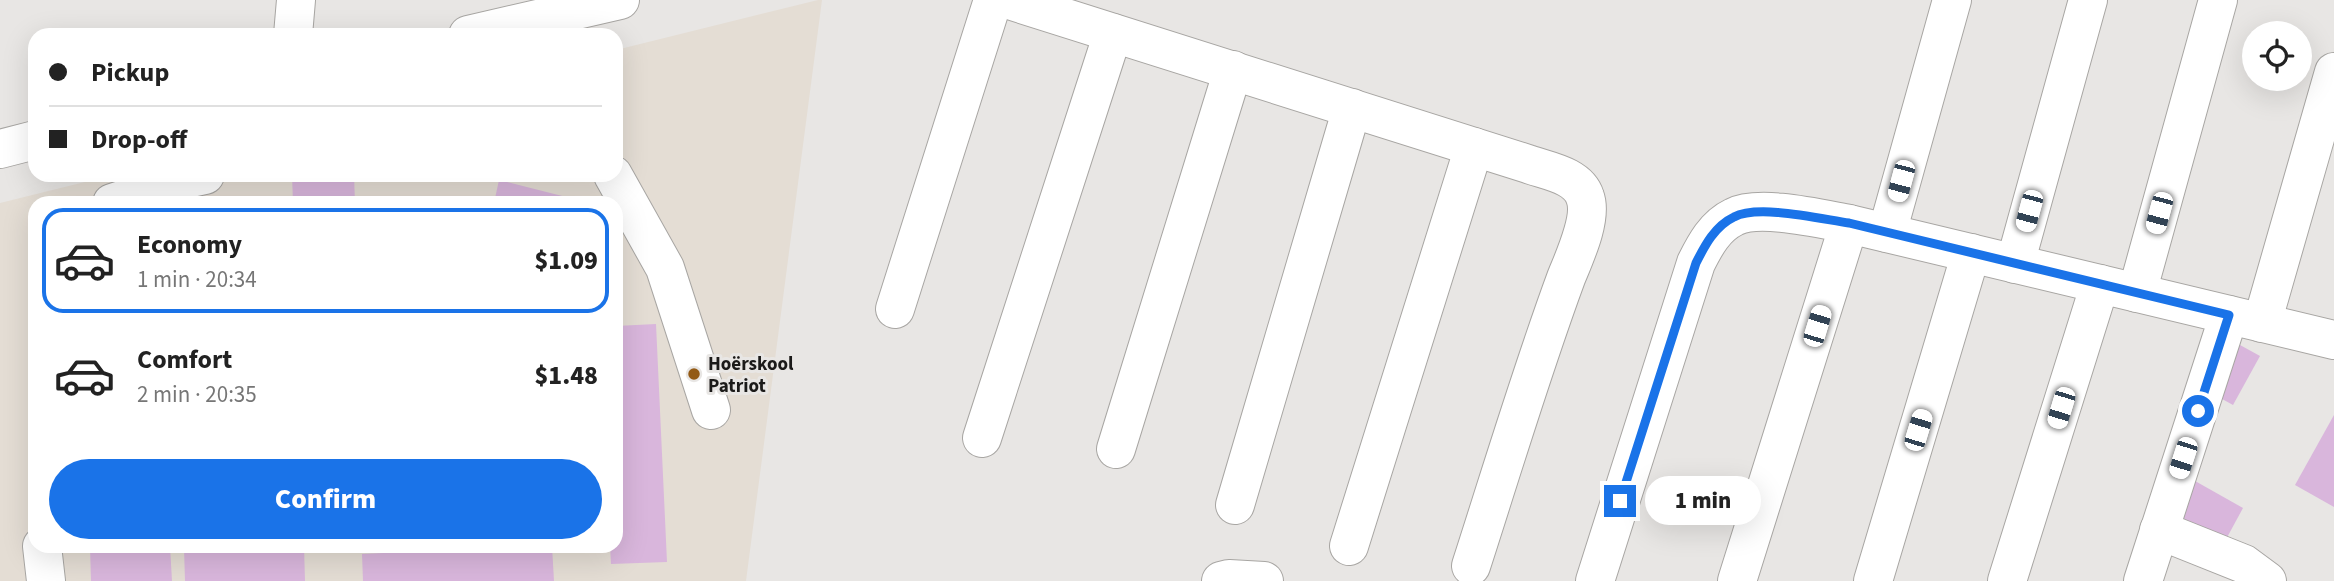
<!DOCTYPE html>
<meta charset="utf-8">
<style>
:root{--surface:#fff;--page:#f2f2f2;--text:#222;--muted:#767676;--line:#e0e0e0;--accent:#1a73e8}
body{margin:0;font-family:"Source Sans 3",sans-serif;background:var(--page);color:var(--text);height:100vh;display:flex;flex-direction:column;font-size:26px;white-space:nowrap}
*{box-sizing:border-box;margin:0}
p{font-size:23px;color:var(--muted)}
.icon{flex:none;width:38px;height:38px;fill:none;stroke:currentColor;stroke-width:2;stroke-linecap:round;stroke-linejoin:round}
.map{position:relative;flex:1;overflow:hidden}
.side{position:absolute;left:28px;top:196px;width:595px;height:357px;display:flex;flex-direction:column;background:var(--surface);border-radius:21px;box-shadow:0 7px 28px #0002}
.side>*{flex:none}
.banner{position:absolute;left:28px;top:28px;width:595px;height:154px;border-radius:21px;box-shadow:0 7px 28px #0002;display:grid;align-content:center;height:154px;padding:0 21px;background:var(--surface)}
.controls{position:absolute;left:2242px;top:21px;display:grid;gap:14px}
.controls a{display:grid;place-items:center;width:70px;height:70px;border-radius:50%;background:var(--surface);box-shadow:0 7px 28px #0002;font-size:35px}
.end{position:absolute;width:32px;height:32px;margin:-16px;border:9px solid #1a73e8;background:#fff;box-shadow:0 0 0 4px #fff}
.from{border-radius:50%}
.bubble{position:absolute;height:49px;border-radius:24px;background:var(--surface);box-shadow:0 7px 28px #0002;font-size:23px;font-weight:800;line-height:49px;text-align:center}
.car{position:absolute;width:21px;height:42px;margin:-21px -10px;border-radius:9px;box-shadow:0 0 5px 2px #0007;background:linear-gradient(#fff 24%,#345 0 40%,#fff 0 76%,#345 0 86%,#fff 0)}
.banner b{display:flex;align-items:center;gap:24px;height:66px;font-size:26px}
.banner b+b{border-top:2px solid var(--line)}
.banner i{width:18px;height:18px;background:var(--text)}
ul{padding:12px 0 0;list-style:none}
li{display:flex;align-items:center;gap:21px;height:105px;margin:0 14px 10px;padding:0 7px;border:4px solid transparent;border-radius:21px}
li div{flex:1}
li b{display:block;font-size:26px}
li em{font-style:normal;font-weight:800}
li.current{border-color:var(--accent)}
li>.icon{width:63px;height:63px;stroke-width:1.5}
.cta{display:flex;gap:14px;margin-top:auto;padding:14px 21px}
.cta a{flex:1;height:80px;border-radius:42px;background:var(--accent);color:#fff;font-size:28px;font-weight:800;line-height:80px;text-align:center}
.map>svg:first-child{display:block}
.built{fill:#e4ddd4;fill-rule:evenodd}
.building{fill:#d9b6dc}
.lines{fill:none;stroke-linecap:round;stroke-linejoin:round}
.minor-casing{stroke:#a8a6a3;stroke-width:40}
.minor{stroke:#fff;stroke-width:38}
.route{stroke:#1a73e8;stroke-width:9}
.poi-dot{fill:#935a15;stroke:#e8e6e4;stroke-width:2.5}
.labels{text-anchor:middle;stroke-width:6;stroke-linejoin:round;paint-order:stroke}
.poi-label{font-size:19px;font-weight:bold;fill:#1b1a19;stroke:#e8e6e4;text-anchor:start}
</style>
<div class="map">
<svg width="2334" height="581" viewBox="0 0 2334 581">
<rect width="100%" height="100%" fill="#e8e6e4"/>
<path class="built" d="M818,0H822L746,581H0V203L113,175H616V50ZM35,203H616V546H35Z"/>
<g class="building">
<path d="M292,175H354L355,203H293Z"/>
<path d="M499,180L586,202V203H494Z"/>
<path d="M656,324L667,562L611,564L610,546H616V326Z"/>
<path d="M2240,345L2260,356L2233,405L2213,394Z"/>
<path d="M2334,415V507L2295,485Z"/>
<path d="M2188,477L2243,508L2224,543L2169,511Z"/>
<path d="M90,546H170L172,581H91Z"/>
<path d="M252,546H304L305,581H185L184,549Z"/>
<path d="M531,546H552L554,581H363L362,554Z"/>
</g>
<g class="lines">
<defs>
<g id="minor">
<path d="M1009,0L1528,164C1547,171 1578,175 1585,197C1593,218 1574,258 1566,278C1531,373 1502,470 1471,566"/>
<path d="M293,35L296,0"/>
<path d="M468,35L620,0"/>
<path d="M0,149L35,140"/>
<path d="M613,175L665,268L711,410"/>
<path d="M112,203L182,180L205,175"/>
<path d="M1887,233L1952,0"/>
<path d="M2015,264L2088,0"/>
<path d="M2137,293L2218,0"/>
<path d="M895,309L993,0"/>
<path d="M2262,323L2334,72"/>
<path d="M982,438L1113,33"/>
<path d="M1116,449L1233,70"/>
<path d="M1235,505L1352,108"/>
<path d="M2159,530L2244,564L2267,581"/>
<path d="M42,546L46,581"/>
<path d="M1349,546L1474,147"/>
<path d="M1221,581L1229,579L1264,581"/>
<path d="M1595,581L1696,263C1705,245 1715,226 1734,217C1759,204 1821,219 1849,224L2334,340"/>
<path d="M1737,581L1849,224"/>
<path d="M1873,581L1971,253"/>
<path d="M2007,581L2100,284"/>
<path d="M2143,581L2229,315"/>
</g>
</defs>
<use href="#minor" class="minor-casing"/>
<use href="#minor" class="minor"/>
</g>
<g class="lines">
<path class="route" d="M1620,501L1696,263C1705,245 1715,226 1734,217C1758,204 1821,219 1849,223L2229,315L2198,411"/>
</g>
<circle class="poi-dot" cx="694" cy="374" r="7"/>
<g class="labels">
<g class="poi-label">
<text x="708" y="370">Hoërskool<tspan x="708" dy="22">Patriot</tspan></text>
</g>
</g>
</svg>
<div class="controls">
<a><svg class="icon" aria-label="locate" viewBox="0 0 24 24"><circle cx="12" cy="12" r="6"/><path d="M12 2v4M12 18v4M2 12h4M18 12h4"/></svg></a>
</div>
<i class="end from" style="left:2198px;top:411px"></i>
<i class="end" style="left:1620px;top:501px"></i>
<div class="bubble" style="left:1645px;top:476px;width:116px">1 min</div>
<i class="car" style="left:1901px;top:181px;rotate:195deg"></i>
<i class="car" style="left:2029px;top:211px;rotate:195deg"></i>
<i class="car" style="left:2159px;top:213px;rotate:195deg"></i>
<i class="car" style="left:1817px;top:326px;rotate:17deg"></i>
<i class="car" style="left:2061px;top:408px;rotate:197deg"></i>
<i class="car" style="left:1918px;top:430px;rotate:17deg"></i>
<i class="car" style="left:2183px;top:458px;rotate:198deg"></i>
<div class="banner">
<b><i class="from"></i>Pickup</b>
<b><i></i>Drop-off</b>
</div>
<section class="side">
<ul>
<li class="current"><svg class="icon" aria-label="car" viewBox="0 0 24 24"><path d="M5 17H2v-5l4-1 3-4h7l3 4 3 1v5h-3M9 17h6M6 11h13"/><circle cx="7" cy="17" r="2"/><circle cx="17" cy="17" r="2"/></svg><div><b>Economy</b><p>1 min · 20:34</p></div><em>$1.09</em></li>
<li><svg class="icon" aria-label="car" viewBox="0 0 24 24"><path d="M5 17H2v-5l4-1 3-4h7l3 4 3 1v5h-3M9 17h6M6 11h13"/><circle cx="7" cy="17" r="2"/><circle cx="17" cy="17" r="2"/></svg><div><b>Comfort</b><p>2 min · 20:35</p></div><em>$1.48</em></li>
</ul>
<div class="cta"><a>Confirm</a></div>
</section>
</div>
